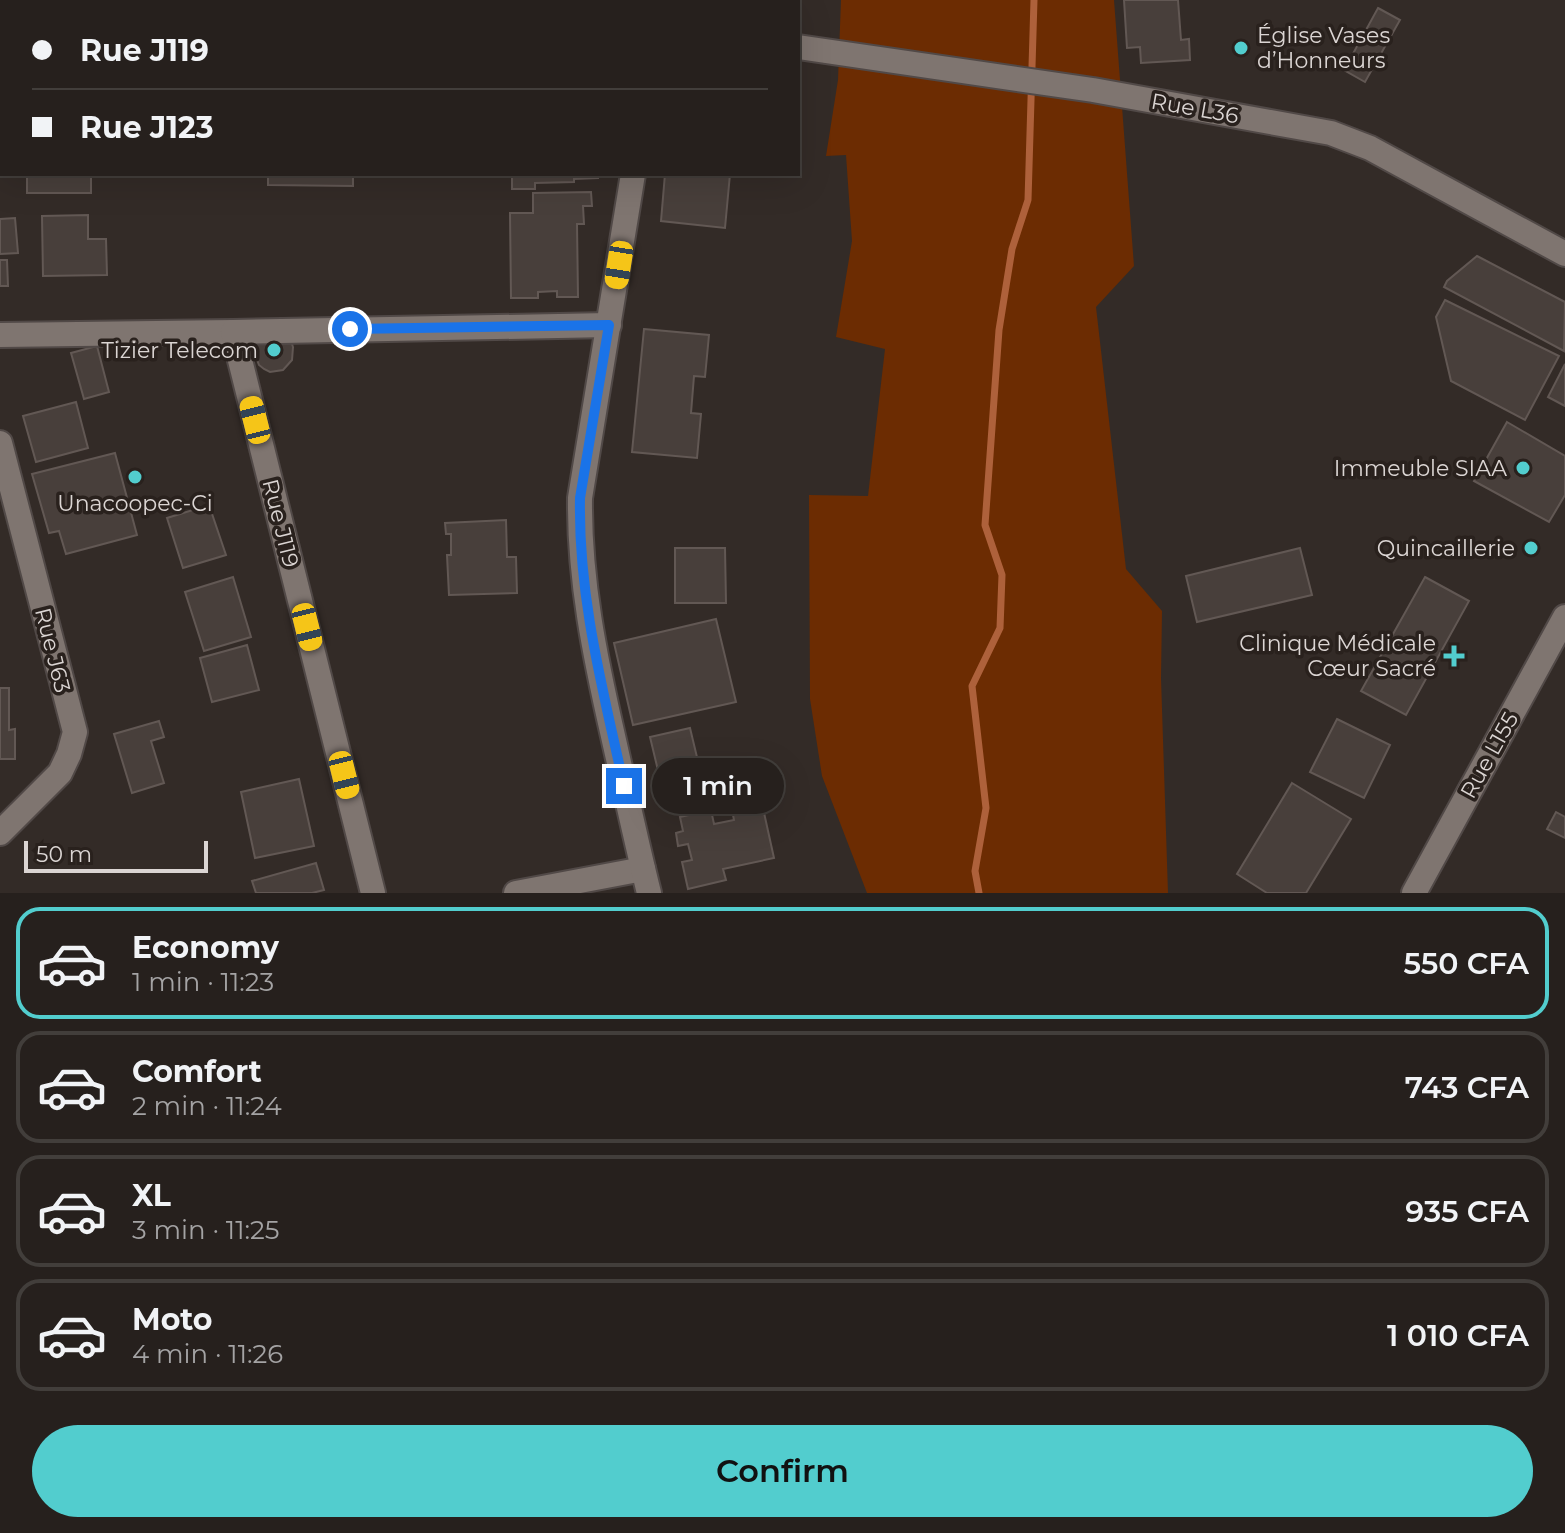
<!DOCTYPE html>
<meta charset="utf-8">
<style>
:root{--surface:#26201d;--page:#2e2826;--text:#f1f3f6;--muted:#a4a3a4;--line:#423e3b;--accent:#52cdce}
body{margin:0;font-family:Montserrat,sans-serif;background:var(--page);color:var(--text);height:100vh;display:flex;flex-direction:column;font-size:30px;white-space:nowrap}
*{box-sizing:border-box;margin:0}
p{font-size:26px;color:var(--muted)}
.icon{flex:none;width:44px;height:44px;fill:none;stroke:currentColor;stroke-width:2;stroke-linecap:round;stroke-linejoin:round}
.map{position:relative;height:893px;overflow:hidden}
.sheet{display:flex;flex-direction:column;background:var(--surface);flex:1}
.sheet>*{flex:none}
.top-card{position:absolute;left:0px;top:0px;width:800px;height:176px;box-shadow:0 8px 32px #0002,0 0 0 2px var(--line);display:grid;align-content:center;height:176px;padding:0 32px;background:var(--surface)}
.scale{position:absolute;left:24px;bottom:20px;width:184px;box-sizing:border-box;padding-left:8px;border:4px solid #dbd5d3;border-top:0;font-size:22px;line-height:28px;white-space:nowrap;color:#dbd5d3;-webkit-text-stroke:6px #29211d;paint-order:stroke}
.end{position:absolute;width:36px;height:36px;margin:-18px;border:10px solid #1a73e8;background:#fff;box-shadow:0 0 0 4px #fff}
.from{border-radius:50%}
.bubble{position:absolute;height:56px;border-radius:28px;background:var(--surface);box-shadow:0 8px 32px #0002,0 0 0 2px var(--line);font-size:26px;font-weight:600;line-height:56px;text-align:center}
.car{position:absolute;width:24px;height:48px;margin:-24px -12px;border-radius:10px;box-shadow:0 0 6px 2px #0007;background:linear-gradient(#f5c518 24%,#345 0 40%,#f5c518 0 76%,#345 0 86%,#f5c518 0)}
.top-card b{display:flex;align-items:center;gap:28px;height:76px;font-size:30px}
.top-card b+b{border-top:2px solid var(--line)}
.top-card i{width:20px;height:20px;background:var(--text)}
ul{padding:14px 0 0;list-style:none}
li{display:flex;align-items:center;gap:24px;height:112px;margin:0 16px 12px;padding:0 16px;border:4px solid var(--line);border-radius:24px}
li div{flex:1}
li b{display:block;font-size:30px}
li em{font-style:normal;font-weight:600}
li.on{border-color:var(--accent)}
li>.icon{width:72px;height:72px;stroke-width:1.5}
.button{display:flex;gap:16px;margin-top:auto;padding:16px 32px}
.button a{flex:1;height:92px;border-radius:48px;background:var(--accent);color:#111;font-size:32px;font-weight:600;line-height:92px;text-align:center}
.map>svg:first-child{display:block}
.green{fill:#6c2c02}
.lines{fill:none;stroke-linecap:round;stroke-linejoin:round}
.stream{stroke:#ae613b;stroke-width:7}
.building{fill:#483f3b;stroke:#625854;stroke-width:2}
.minor-casing{stroke:#514947;stroke-width:28}
.tertiary-casing{stroke:#514947;stroke-width:28}
.minor{stroke:#7f7570;stroke-width:24}
.tertiary{stroke:#7f7570;stroke-width:24}
.route{stroke:#1a73e8;stroke-width:10}
.poi-dot{fill:#52cdce;stroke:#29211d;stroke-width:3}
.labels{text-anchor:middle;stroke-width:7;stroke-linejoin:round;paint-order:stroke}
.poi-label{font-size:22px;fill:#dbd5d3;stroke:#29211d;text-anchor:end}
.street-label{font-size:22px;fill:#dbd5d3;stroke:#29211d}
</style>
<div class="map">
<svg width="1565" height="893" viewBox="0 0 1565 893">
<rect width="100%" height="100%" fill="#332b27"/>
<path class="green" d="M841,0H1114L1134,266L1096,307L1126,569L1162,611L1161,678L1168,893H867L822,776L810,699L809,495L868,496L885,349L836,337L852,241L846,155L826,156L838,80Z"/>
<g class="lines">
<path class="stream" d="M979,893L975,871L986,808L972,686L1000,628L1002,575L985,525L999,330L1012,249L1028,200L1034,0"/>
</g>
<g class="building">
<path d="M1124,0H1178L1181,40L1189,39L1190,60L1141,63L1140,47L1127,48Z"/>
<path d="M1378,8L1400,20L1365,82L1344,70Z"/>
<rect x="27" y="174" width="64" height="19"/>
<path d="M268,174H353V186L268,185Z"/>
<path d="M512,174H598V178L574,179V182L535,183V189H512Z"/>
<path d="M665,174H730L725,228L661,221Z"/>
<path d="M591,192L592,206H583L584,224H577L578,297H557V291L538,292V298H511L510,213H533V193Z"/>
<path d="M88,215V239H106L107,275L43,276L42,216Z"/>
<path d="M15,218L18,253L0,254V219Z"/>
<path d="M1477,256L1565,302L1564,351L1444,287L1447,281Z"/>
<path d="M0,260H7L8,286H0Z"/>
<path d="M1445,300L1559,356L1525,420L1451,381L1436,317Z"/>
<path d="M644,329L709,335L705,377L694,376L691,413L701,414L697,458L632,452Z"/>
<path d="M259,340L291,341L293,347L292,360L283,370L270,372L264,369L259,365L254,352Z"/>
<path d="M97,346L109,392L84,399L71,353Z"/>
<path d="M1565,364V406L1548,397Z"/>
<path d="M76,402L88,448L36,462L23,416Z"/>
<path d="M1507,422L1565,456V495L1549,522L1474,481Z"/>
<path d="M115,453L137,535L66,554L59,531L49,533L32,474Z"/>
<path d="M209,505L226,555L183,568L167,518Z"/>
<path d="M506,520L507,557H516L517,593L449,595L447,555H451V534H446L445,523Z"/>
<path d="M675,548H725L726,603H675Z"/>
<path d="M1300,548L1312,595L1197,622L1186,576Z"/>
<path d="M233,577L251,637L204,651L185,592Z"/>
<path d="M1425,577L1469,601L1406,715L1361,691Z"/>
<path d="M716,619L736,702L633,725L614,643Z"/>
<path d="M247,645L259,690L212,702L200,658Z"/>
<path d="M0,688H9V730L15,729V759H0Z"/>
<path d="M1337,719L1390,745L1364,798L1310,772Z"/>
<path d="M159,721L164,737L151,741L164,783L132,793L114,734Z"/>
<path d="M690,728L707,799L667,808L650,737Z"/>
<path d="M299,779L314,846L255,858L241,792Z"/>
<path d="M1292,783L1351,819L1306,893H1267L1237,874Z"/>
<path d="M761,799L774,858L723,869L726,880L688,889L682,862L692,860L688,844L678,846L676,833L683,831L680,817L711,810L714,824L734,820L731,805Z"/>
<path d="M1556,812L1565,817V838L1547,829Z"/>
<path d="M316,863L324,890L312,893H256L252,881Z"/>
</g>
<g class="lines">
<defs>
<g id="minor">
<path d="M0,23H2"/>
<path d="M0,335L233,332"/>
<path d="M0,443L75,732L69,754L60,773L0,833"/>
<path d="M373,893L233,332L609,325"/>
<path d="M516,893L643,869"/>
</g>
<g id="tertiary">
<path d="M661,2V0"/>
<path d="M798,47L1093,90L1331,133L1370,148L1565,254"/>
<path d="M633,174L580,498C579,580 595,657 613,736C625,789 636,841 649,893"/>
<path d="M1414,893L1565,617"/>
</g>
</defs>
<use href="#minor" class="minor-casing"/>
<use href="#tertiary" class="tertiary-casing"/>
<use href="#minor" class="minor"/>
<use href="#tertiary" class="tertiary"/>
</g>
<g class="lines">
<path class="route" d="M350,329L609,325L580,498C578,597 603,690 624,786"/>
</g>
<g class="poi-dot">
<circle cx="1241" cy="48" r="8"/>
<circle cx="274" cy="350" r="8"/>
<circle cx="1523" cy="468" r="8"/>
<circle cx="135" cy="477" r="8"/>
<circle cx="1531" cy="548" r="8"/>
<path d="M1450 644h8v8h8v8h-8v8h-8v-8h-8v-8h8z"/>
</g>
<g class="labels">
<g class="poi-label">
<text x="1257" y="43" text-anchor="start">Église Vases<tspan x="1257" dy="25">d’Honneurs</tspan></text>
<text x="258" y="358">Tizier Telecom</text>
<text x="1507" y="476">Immeuble SIAA</text>
<text x="135" y="511" text-anchor="middle">Unacoopec-Ci</text>
<text x="1515" y="556">Quincaillerie</text>
<text x="1436" y="651">Clinique Médicale<tspan x="1436" dy="25">Cœur Sacré</tspan></text>
</g>
<g class="street-label">
<text transform="translate(1195 108) rotate(10)" y="8">Rue L36</text>
<text transform="translate(281 523) rotate(76)" y="8">Rue J119</text>
<text transform="translate(53 650) rotate(76)" y="8">Rue J63</text>
<text transform="translate(1489 755) rotate(-61)" y="8">Rue L155</text>
</g>
</g>
</svg>
<div class="scale">50 m</div>
<i class="end from" style="left:350px;top:329px"></i>
<i class="end" style="left:624px;top:786px"></i>
<div class="bubble" style="left:652px;top:758px;width:132px">1 min</div>
<i class="car" style="left:619px;top:265px;rotate:189deg"></i>
<i class="car" style="left:255px;top:420px;rotate:346deg"></i>
<i class="car" style="left:307px;top:627px;rotate:166deg"></i>
<i class="car" style="left:344px;top:775px;rotate:166deg"></i>
<div class="top-card">
<b><i class="from"></i>Rue J119</b>
<b><i></i>Rue J123</b>
</div>
</div>
<section class="sheet">
<ul>
<li class="on"><svg class="icon" aria-label="car" viewBox="0 0 24 24"><path d="M5 17H2v-5l4-1 3-4h7l3 4 3 1v5h-3M9 17h6M6 11h13"/><circle cx="7" cy="17" r="2"/><circle cx="17" cy="17" r="2"/></svg><div><b>Economy</b><p>1 min · 11:23</p></div><em>550 CFA</em></li>
<li><svg class="icon" aria-label="car" viewBox="0 0 24 24"><path d="M5 17H2v-5l4-1 3-4h7l3 4 3 1v5h-3M9 17h6M6 11h13"/><circle cx="7" cy="17" r="2"/><circle cx="17" cy="17" r="2"/></svg><div><b>Comfort</b><p>2 min · 11:24</p></div><em>743 CFA</em></li>
<li><svg class="icon" aria-label="car" viewBox="0 0 24 24"><path d="M5 17H2v-5l4-1 3-4h7l3 4 3 1v5h-3M9 17h6M6 11h13"/><circle cx="7" cy="17" r="2"/><circle cx="17" cy="17" r="2"/></svg><div><b>XL</b><p>3 min · 11:25</p></div><em>935 CFA</em></li>
<li><svg class="icon" aria-label="car" viewBox="0 0 24 24"><path d="M5 17H2v-5l4-1 3-4h7l3 4 3 1v5h-3M9 17h6M6 11h13"/><circle cx="7" cy="17" r="2"/><circle cx="17" cy="17" r="2"/></svg><div><b>Moto</b><p>4 min · 11:26</p></div><em>1 010 CFA</em></li>
</ul>
<div class="button"><a>Confirm</a></div>
</section>
